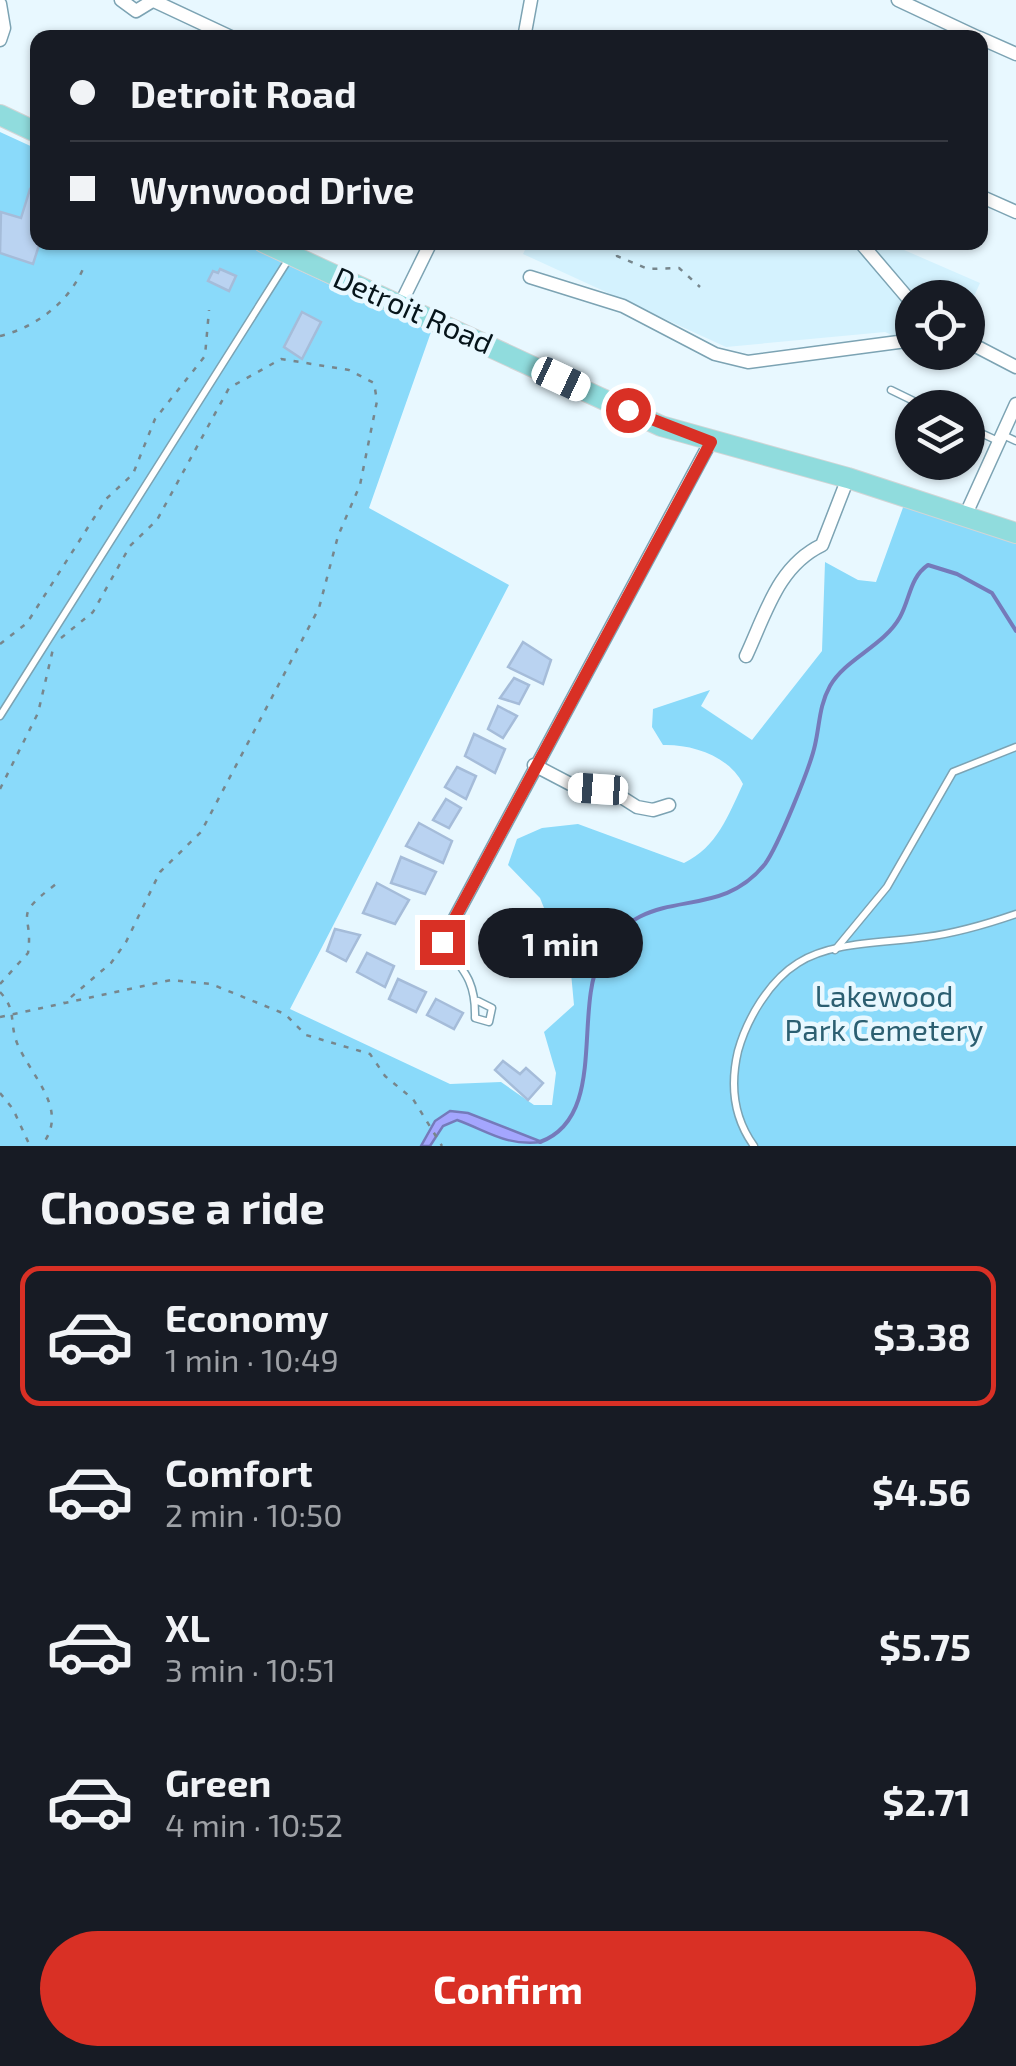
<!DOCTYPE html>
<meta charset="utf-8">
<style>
:root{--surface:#171b24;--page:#242831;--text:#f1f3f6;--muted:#9ea1a6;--line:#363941;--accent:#d93025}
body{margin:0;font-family:"Exo 2",sans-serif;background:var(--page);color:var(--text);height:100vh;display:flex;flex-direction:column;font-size:38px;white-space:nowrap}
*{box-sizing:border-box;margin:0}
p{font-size:32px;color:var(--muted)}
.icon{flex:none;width:55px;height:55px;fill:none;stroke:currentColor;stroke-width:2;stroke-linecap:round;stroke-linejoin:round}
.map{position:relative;height:1146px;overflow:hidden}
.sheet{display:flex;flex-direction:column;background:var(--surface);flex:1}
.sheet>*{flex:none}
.top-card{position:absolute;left:30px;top:30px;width:958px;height:220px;border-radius:20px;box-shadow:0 2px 8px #0004;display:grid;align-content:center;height:220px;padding:0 40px;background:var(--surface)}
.fabs{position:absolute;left:895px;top:280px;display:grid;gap:20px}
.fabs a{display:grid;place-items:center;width:90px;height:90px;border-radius:50%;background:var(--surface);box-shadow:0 2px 8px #0004;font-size:50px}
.end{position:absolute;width:45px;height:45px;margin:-22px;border:12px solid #d93025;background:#fff;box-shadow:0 0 0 5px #fff}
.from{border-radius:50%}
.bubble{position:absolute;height:70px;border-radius:35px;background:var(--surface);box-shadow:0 2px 8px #0004;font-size:32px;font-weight:700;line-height:70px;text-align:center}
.car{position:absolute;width:30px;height:60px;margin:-30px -15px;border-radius:12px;box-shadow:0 0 8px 2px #0007;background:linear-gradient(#fff 24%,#345 0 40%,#fff 0 76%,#345 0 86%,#fff 0)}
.top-card b{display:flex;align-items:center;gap:35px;height:95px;font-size:38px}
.top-card b+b{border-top:2px solid var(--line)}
.top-card i{width:25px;height:25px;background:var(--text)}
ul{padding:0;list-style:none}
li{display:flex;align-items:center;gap:30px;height:140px;margin:0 20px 15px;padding:0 20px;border:5px solid transparent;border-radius:20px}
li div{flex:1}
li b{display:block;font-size:38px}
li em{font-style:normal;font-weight:700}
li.selected{border-color:var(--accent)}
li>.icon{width:90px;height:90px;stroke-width:1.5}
h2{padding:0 40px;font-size:45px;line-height:120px}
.button{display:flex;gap:20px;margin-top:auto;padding:20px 40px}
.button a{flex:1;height:115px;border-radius:60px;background:var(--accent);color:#fff;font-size:40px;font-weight:700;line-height:115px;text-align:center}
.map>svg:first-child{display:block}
.built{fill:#d4f2fe}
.green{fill:#8adafa}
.water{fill:#a4a6fe;stroke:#757aba;stroke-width:2.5}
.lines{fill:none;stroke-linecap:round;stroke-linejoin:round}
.stream{stroke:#757aba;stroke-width:4}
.building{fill:#bad3f1;stroke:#a5bcd9;stroke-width:2.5}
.service-casing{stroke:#7ca3b3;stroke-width:9}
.minor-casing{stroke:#7ca3b3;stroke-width:15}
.primary-casing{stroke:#d2d5d6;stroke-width:22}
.path{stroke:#77868c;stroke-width:2.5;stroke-dasharray:5 8;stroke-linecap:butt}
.service{stroke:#fff;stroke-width:6}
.minor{stroke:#fff;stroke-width:12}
.primary{stroke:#90dcdd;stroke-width:20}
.route{stroke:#d93025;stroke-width:12}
.labels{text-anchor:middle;stroke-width:9;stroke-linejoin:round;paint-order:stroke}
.street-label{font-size:30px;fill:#06141a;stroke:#e8f8ff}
.park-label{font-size:30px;fill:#2c5f71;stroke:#e8f8ff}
</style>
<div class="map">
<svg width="1016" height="1146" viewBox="0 0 1016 1146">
<rect width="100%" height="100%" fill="#e8f8ff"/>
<path class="built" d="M529,242L888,243L980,283L968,310V298H912V344L885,332L726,347L523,254Z"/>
<path class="green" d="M0,132L37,149L38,242L241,243L431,332L369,508L509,585L290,1009L450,1084L501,1082L534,1105H552L556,1073L544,1032L574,1005L571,973L536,949L550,923L540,898L508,865L517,839L542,828L578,824L684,863C717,847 728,816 743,784C729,756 692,744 663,745L652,727L653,709L710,690L701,706L752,740L822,651L825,562L858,580L876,582L905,502L1016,543V1146H0Z"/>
<path class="water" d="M450,1111L468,1113L542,1142C505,1146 490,1132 457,1120L443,1126L430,1146H421L435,1121Z"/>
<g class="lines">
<path class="stream" d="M540,1142C608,1117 573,1011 601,957C643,878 715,927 765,864C778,846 810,768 815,745C820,723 819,706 830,686C845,659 884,646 900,617C910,599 910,577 928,565L957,574L992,593L1016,631"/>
</g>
<g class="building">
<path d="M30,189L38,191L40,242L33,264L0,253L1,212L21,218Z"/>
<path d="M220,269L236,276L229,291L208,281L213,271L218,273Z"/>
<path d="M302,312L321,322L302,359L284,347Z"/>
<path d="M523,642L551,660L543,684L508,667Z"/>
<path d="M514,678L529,685L519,704L500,698Z"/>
<path d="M498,706L517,716L503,738L488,729Z"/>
<path d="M474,734L505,749L495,773L465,756Z"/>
<path d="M457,767L476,776L466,799L445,787Z"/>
<path d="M446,799L461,808L449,828L433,820Z"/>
<path d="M419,823L452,841L443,863L406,846Z"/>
<path d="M401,857L436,872L425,894L391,883Z"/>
<path d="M377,883L409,900L395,924L363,913Z"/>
<path d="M335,929L360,935L346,961L327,951Z"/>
<path d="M367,953L394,966L385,987L357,972Z"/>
<path d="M398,979L426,992L416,1012L389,999Z"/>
<path d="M436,999L463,1013L454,1029L427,1015Z"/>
<path d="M503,1061L520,1074L526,1068L543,1083L528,1100L495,1070Z"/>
</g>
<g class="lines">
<defs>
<g id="service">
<path d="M891,390L928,408"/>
<path d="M968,427L998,441"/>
<path d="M1003,435L1016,441"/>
<path d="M0,716L290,257"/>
<path d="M443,943C465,972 476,982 475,1018L489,1022L492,1008L478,1001"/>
<path d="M835,950L887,887L953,772L1016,747"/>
<path d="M754,1146C733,1117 730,1085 738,1051C747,1019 769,981 798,963C832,941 887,943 926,937C956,933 987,924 1016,914"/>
</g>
<g id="minor">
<path d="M121,0L136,11L154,0"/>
<path d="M898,0L979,38"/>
<path d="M154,1L233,38"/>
<path d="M0,4L4,28L0,40"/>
<path d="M524,38L531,0"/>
<path d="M980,38L1016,54"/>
<path d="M980,196L1016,212"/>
<path d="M860,242L912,303"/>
<path d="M530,277L623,306L715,354L748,362L906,341L912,335"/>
<path d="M401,303L431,242"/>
<path d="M968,342L1016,367"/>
<path d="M966,514L1016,404"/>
<path d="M746,656C766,613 778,566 822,545L848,478"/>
<path d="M534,765L576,787L615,793L637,807L653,810L669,805"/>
<path d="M442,942L711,441"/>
</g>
<g id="primary">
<path d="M0,115L38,133"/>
<path d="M263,242L661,426L848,478L1016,533"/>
</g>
</defs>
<use href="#service" class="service-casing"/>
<use href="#minor" class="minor-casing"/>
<use href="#primary" class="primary-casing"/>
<g class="path">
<path d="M617,242V256L648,269L679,268L700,287"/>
<path d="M0,336C36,327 68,303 83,269"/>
<path d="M61,638L93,612L130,546L157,520L229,388L281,359L349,370L374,383L377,401L360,485L338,536L319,608L201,832L160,872L126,942L111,963L64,1003"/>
<path d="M0,644L27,623L106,499L133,474L155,419L205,356L209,310"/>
<path d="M0,789L38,713L53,649"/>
<path d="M0,984L28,953C34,911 10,919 56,884"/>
<path d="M0,992C17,1010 9,1022 17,1043C31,1077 71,1110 41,1146"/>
<path d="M0,1017L171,980L211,984L285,1014L306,1035L370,1054L385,1076L413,1099L442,1146"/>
<path d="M0,1093L13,1109L30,1146"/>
</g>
<use href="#service" class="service"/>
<use href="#minor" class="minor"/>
<use href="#primary" class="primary"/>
</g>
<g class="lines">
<path class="route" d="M442,942L711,442L628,410"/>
</g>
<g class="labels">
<g class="street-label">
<text transform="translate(413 311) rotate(24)" y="10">Detroit Road</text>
</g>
<g class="park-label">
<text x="884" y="1007">Lakewood<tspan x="884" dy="34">Park Cemetery</tspan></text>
</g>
</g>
</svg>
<div class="fabs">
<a><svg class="icon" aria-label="locate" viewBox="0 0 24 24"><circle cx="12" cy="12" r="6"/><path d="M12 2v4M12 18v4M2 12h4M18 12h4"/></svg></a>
<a><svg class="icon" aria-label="layers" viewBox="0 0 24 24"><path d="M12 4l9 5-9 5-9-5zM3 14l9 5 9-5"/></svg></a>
</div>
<i class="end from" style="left:628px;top:410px"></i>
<i class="end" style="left:442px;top:942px"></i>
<div class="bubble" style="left:478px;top:908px;width:165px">1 min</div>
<i class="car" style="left:561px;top:379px;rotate:115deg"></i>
<i class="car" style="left:598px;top:789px;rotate:274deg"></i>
<div class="top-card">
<b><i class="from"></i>Detroit Road</b>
<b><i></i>Wynwood Drive</b>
</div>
</div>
<section class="sheet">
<h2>Choose a ride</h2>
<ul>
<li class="selected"><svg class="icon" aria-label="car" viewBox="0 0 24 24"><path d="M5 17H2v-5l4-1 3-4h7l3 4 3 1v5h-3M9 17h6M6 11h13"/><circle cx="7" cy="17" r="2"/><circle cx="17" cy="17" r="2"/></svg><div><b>Economy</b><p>1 min · 10:49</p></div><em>$3.38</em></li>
<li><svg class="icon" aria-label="car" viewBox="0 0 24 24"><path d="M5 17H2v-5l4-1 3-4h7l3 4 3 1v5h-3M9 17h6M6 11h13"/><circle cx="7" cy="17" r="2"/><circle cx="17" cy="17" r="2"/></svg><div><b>Comfort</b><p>2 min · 10:50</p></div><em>$4.56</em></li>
<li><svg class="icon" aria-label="car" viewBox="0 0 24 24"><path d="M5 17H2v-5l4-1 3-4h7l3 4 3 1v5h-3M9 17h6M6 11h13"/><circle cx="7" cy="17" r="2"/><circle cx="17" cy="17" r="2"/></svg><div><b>XL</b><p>3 min · 10:51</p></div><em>$5.75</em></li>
<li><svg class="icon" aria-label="car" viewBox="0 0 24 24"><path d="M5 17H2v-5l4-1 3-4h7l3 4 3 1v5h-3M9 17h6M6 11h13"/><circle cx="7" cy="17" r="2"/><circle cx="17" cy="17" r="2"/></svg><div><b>Green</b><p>4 min · 10:52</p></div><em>$2.71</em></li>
</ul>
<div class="button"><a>Confirm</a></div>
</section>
